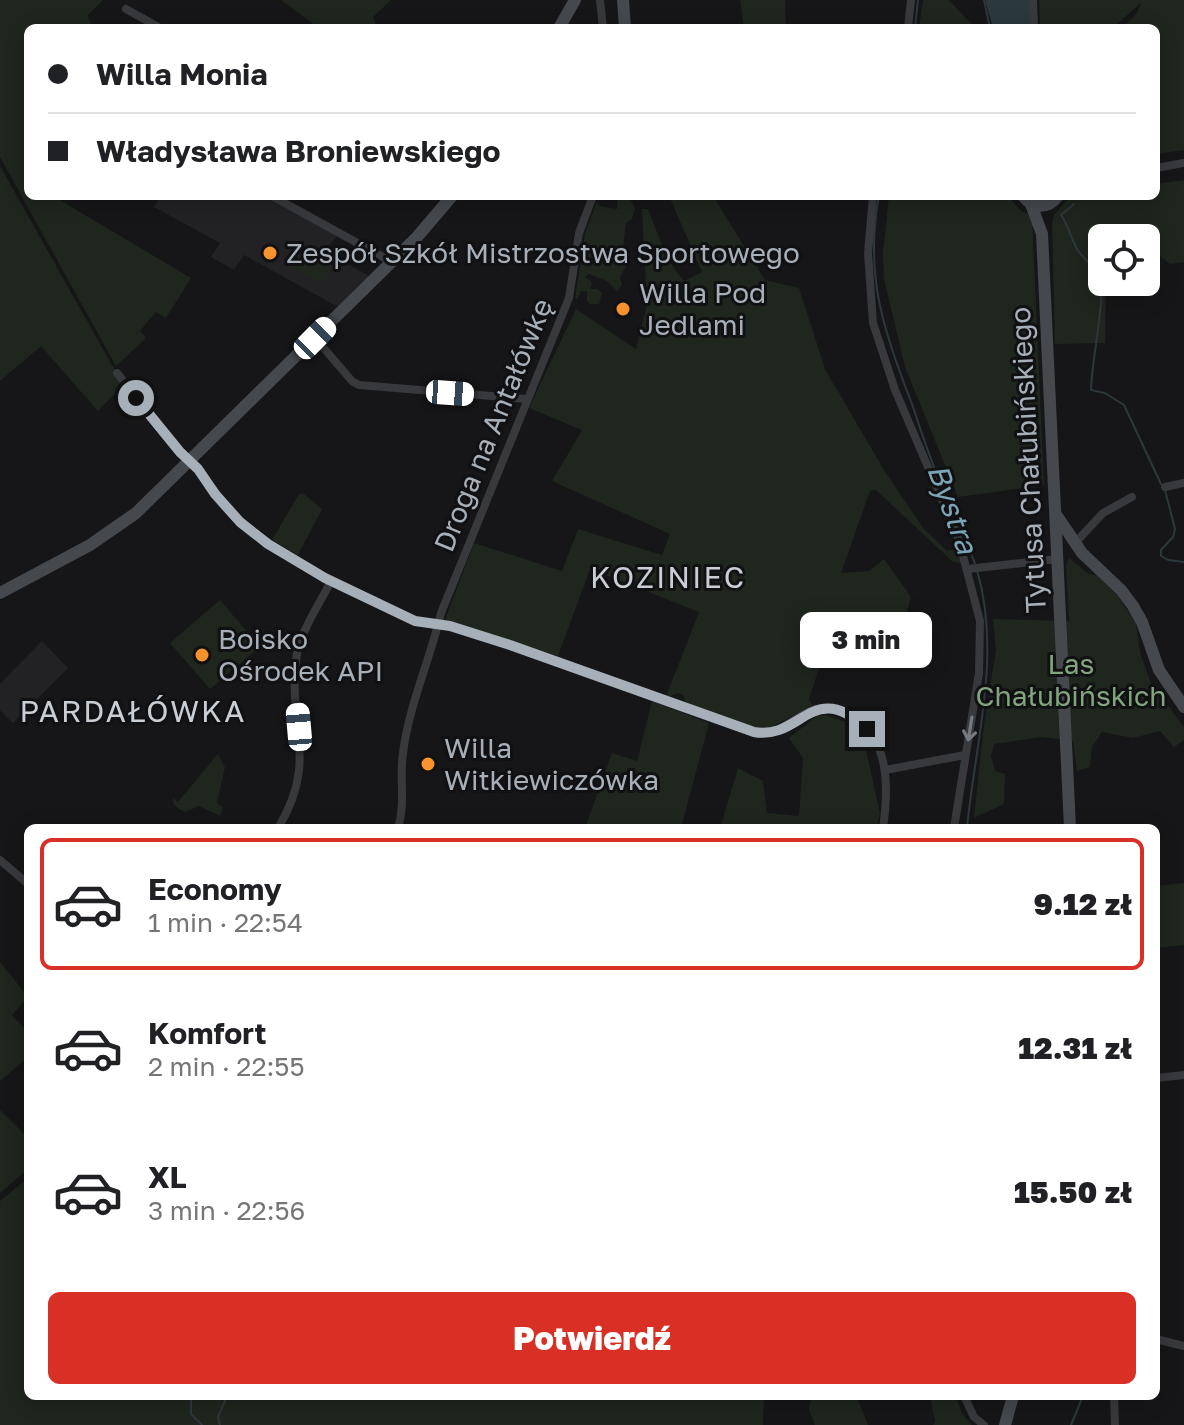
<!DOCTYPE html>
<html lang="pl">
<meta charset="utf-8">
<style>
:root{--surface:#fff;--page:#f2f2f2;--text:#202124;--muted:#757577;--line:#e0e0e0;--accent:#d93025}
body{margin:0;font-family:"Golos Text",sans-serif;background:var(--page);color:var(--text);height:100vh;display:flex;flex-direction:column;font-size:30px;white-space:nowrap}
*{box-sizing:border-box;margin:0}
p{font-size:26px;color:var(--muted)}
.icon{flex:none;width:44px;height:44px;fill:none;stroke:currentColor;stroke-width:2;stroke-linecap:round;stroke-linejoin:round}
.map{position:relative;flex:1;overflow:hidden}
.details{position:absolute;left:24px;top:824px;width:1136px;height:576px;display:flex;flex-direction:column;background:var(--surface);border-radius:12px;box-shadow:0 4px 20px #0003}
.details>*{flex:none}
.banner{position:absolute;left:24px;top:24px;width:1136px;height:176px;border-radius:12px;box-shadow:0 4px 20px #0003;display:grid;align-content:center;height:176px;padding:0 24px;background:var(--surface)}
.buttons{position:absolute;left:1088px;top:224px;display:grid;gap:16px}
.buttons a{display:grid;place-items:center;width:72px;height:72px;border-radius:12px;background:var(--surface);box-shadow:0 4px 20px #0003;font-size:40px}
.end{position:absolute;width:36px;height:36px;margin:-18px;border:10px solid #a7afb8;background:#111;box-shadow:0 0 0 4px #111}
.from{border-radius:50%}
.bubble{position:absolute;height:56px;border-radius:12px;background:var(--surface);box-shadow:0 4px 20px #0003;font-size:26px;font-weight:800;line-height:56px;text-align:center}
.car{position:absolute;width:24px;height:48px;margin:-24px -12px;border-radius:10px;box-shadow:0 0 6px 2px #0007;background:linear-gradient(#fff 24%,#345 0 40%,#fff 0 76%,#345 0 86%,#fff 0)}
.banner b{display:flex;align-items:center;gap:28px;height:76px;font-size:30px}
.banner b+b{border-top:2px solid var(--line)}
.banner i{width:20px;height:20px;background:var(--text)}
ul{padding:14px 0 0;list-style:none}
li{display:flex;align-items:center;gap:24px;height:132px;margin:0 16px 12px;padding:0 8px;border:4px solid transparent;border-radius:12px}
li div{flex:1}
li b{display:block;font-size:30px}
li em{font-style:normal;font-weight:800}
li.selected{border-color:var(--accent)}
li>.icon{width:72px;height:72px;stroke-width:1.5}
.primary-button{display:flex;gap:16px;margin-top:auto;padding:16px 24px}
.primary-button a{flex:1;height:92px;border-radius:12px;background:var(--accent);color:#fff;font-size:32px;font-weight:800;line-height:92px;text-align:center}
.map>svg:first-child{display:block}
.built{fill:#222225}
.green{fill:#1e261e}
.water{fill:#2b383c}
.lines{fill:none;stroke-linecap:round;stroke-linejoin:round}
.stream{stroke:#2b383c;stroke-width:2}
.street{stroke:#37393d;stroke-width:8}
.secondary{stroke:#45484d;stroke-width:12}
.oneway{stroke:#757a81}
.route{stroke:#a7afb8;stroke-width:10}
.poi-dot{fill:#f8922d;stroke:#111113;stroke-width:3}
.labels{text-anchor:middle;stroke-width:6;stroke-linejoin:round;paint-order:stroke}
.poi-label{font-size:28px;fill:#a7afb8;stroke:#111113;text-anchor:start}
.street-label{font-size:28px;fill:#a7afb8;stroke:#111113}
.park-label{font-size:28px;fill:#82a47e;stroke:#111113}
.water-label{font-size:30px;font-style:italic;fill:#7da4b5;stroke:#111113}
.neighbourhood-label{font-size:30px;letter-spacing:2px;fill:#c8ced4;stroke:#111113}
</style>
<div class="map">
<svg width="1184" height="1425" viewBox="0 0 1184 1425">
<rect width="100%" height="100%" fill="#161618"/>
<g class="built">
<path d="M161,196H265L338,235L324,251L369,276L338,307L244,255L234,270L211,257L220,243L154,207Z"/>
<path d="M42,641L68,668L13,723L0,710V684Z"/>
</g>
<g class="green">
<path d="M0,0H103L88,15L92,28H28V196H53L191,278L166,318L156,312L140,331L146,338L116,366L0,157Z"/>
<path d="M281,0H391L373,17L377,28H319Z"/>
<path d="M740,0H785L786,27L744,28Z"/>
<path d="M923,0H949L975,28H919Z"/>
<path d="M1039,0H1184V150L1156,154V28H1121L1135,16L1142,2L1116,25L1106,28H1040Z"/>
<path d="M0,166L123,385L98,411L41,346L0,381Z"/>
<path d="M1184,180V262L1170,264L1146,245V238H1102V282H1109L1106,290L1105,343L1055,344L1052,222L1054,215L1071,196H1156V184Z"/>
<path d="M618,196H628L635,208L632,219L626,223L622,257L626,266L620,277L622,285L617,291L607,281L589,274L585,277L592,282L590,289H597L602,293L599,304H590L587,301V292L581,291L577,299H575L585,234L597,201L599,206L617,209Z"/>
<path d="M669,196H713L765,280L799,288L825,369L884,470L923,528L947,551L957,549L962,563L953,562L876,490L870,491L841,573L869,571L884,559L911,597L895,655L862,647L855,668L821,662L809,699L812,705L768,729L743,724L687,704L683,695L678,693L668,697L667,694L699,612L590,569L558,656L445,620L474,543L562,571L578,529L662,555L670,534L552,481L582,430L529,408L576,309L636,349L647,305L642,209H648L668,260L684,281L702,272Z"/>
<path d="M889,196H1008L1020,210L1032,216L1044,485L958,497L905,367L884,279L883,253Z"/>
<path d="M295,245L332,265L322,284L285,264Z"/>
<path d="M299,494H304L322,509L298,555L272,540Z"/>
<path d="M1069,558L1089,574L1098,575L1117,595L1136,623L1141,656L1151,683L1184,727V740L1174,747L1160,731L1133,738L1102,732L1092,747L1090,767L1077,771L1073,741L1042,737L994,744L991,756L995,771L1005,774L1004,804L974,818L983,732L996,650L993,619L1069,621L1066,565Z"/>
<path d="M220,600L260,647L210,689L170,643Z"/>
<path d="M652,701L709,723L681,828H585L612,753L637,761Z"/>
<path d="M826,715L854,725L866,750L880,813L877,828H720L738,768L763,781L767,813L799,816L803,758L789,738L817,716Z"/>
<path d="M218,754L225,767L217,803L223,807L220,816L199,806L185,812C179,809 172,806 173,798L178,802Z"/>
<path d="M1184,883V945L1156,948V886Z"/>
<path d="M0,962L28,997L12,1015L28,1032V1057L0,1081Z"/>
<path d="M0,1110L28,1138V1169L0,1193Z"/>
<path d="M28,1178V1396H764L763,1425H0V1201Z"/>
<path d="M812,1396H854V1399L857,1398L868,1425H815L809,1409Z"/>
<path d="M930,1396H955L963,1415L972,1425H933L935,1421Z"/>
</g>
<path class="water" d="M985,0H1031V28H993Z"/>
<g class="lines">
<g class="stream">
<path d="M984,0L990,28"/>
<path d="M915,28L918,0"/>
<path d="M879,196C864,274 884,333 912,404C920,427 927,451 937,474C950,504 964,533 975,564"/>
<path d="M1074,204L1061,215C1069,226 1070,237 1077,249C1083,259 1096,267 1100,278C1106,296 1091,365 1091,390L1105,393L1124,405L1161,484"/>
<path d="M1096,270L1102,261"/>
<path d="M1165,490L1175,529L1173,537L1161,550V556L1168,560L1184,562"/>
<path d="M967,828C975,743 1002,655 977,570"/>
<path d="M191,1396V1414L202,1425"/>
<path d="M220,1425L218,1417L227,1396"/>
<path d="M1071,1425L1083,1396"/>
</g>
<g class="street">
<path d="M600,0L603,28"/>
<path d="M1033,0L1034,28"/>
<path d="M126,9L160,28"/>
<path d="M908,28L911,0"/>
<path d="M1156,168L1184,163"/>
<path d="M272,196L392,262"/>
<path d="M873,196L868,253L873,323L895,390L958,537L980,621L979,673L954,828"/>
<path d="M315,338L352,381L359,385L527,399"/>
<path d="M117,373L180,452L198,469L232,514L258,537L325,578L415,621L450,626L510,645L754,732C781,738 792,716 815,709C826,707 836,709 846,713C890,733 889,787 883,828"/>
<path d="M1165,487L1184,483"/>
<path d="M1075,543L1103,513L1132,497"/>
<path d="M968,569L1057,559"/>
<path d="M885,770L965,755"/>
<path d="M278,828C319,761 288,726 296,660C299,633 319,605 331,581"/>
<path d="M398,828C406,803 399,778 403,753C409,705 430,660 441,613L569,298L579,233L593,196"/>
<path d="M0,860L28,884"/>
<path d="M1156,1078L1184,1075"/>
<path d="M1156,1339L1184,1346"/>
<path d="M964,1396L974,1417L984,1425"/>
<path d="M1114,1396L1115,1425"/>
</g>
<g class="secondary">
<path d="M623,0L625,28"/>
<path d="M559,28L575,0"/>
<path d="M1023,196C1033,209 1048,209 1058,196"/>
<path d="M1031,204L1042,234L1070,828"/>
<path d="M1057,516L1082,553L1121,590L1133,606L1142,622L1159,670L1184,707"/>
<path d="M0,593L90,545L136,513L417,237L452,196"/>
<path d="M1005,1425L1013,1396"/>
</g>
</g>
<defs><path id="oneway-shaft" d="M-6 0H5M1.5-3L5.5 0L1.5 3" fill="none" stroke-width="1.6" stroke-linecap="round" stroke-linejoin="round" transform="scale(2)"/></defs>
<use class="oneway" href="#oneway-shaft" transform="translate(970 729) rotate(99)"/>
<g class="lines">
<path class="route" d="M136,398L180,452L198,469L215,494L240,522L268,544L325,578L415,621L450,626L510,645L754,732C801,741 813,677 867,729"/>
</g>
<g class="poi-dot">
<circle cx="270" cy="253" r="8"/>
<circle cx="623" cy="309" r="8"/>
<circle cx="202" cy="655" r="8"/>
<circle cx="428" cy="764" r="8"/>
</g>
<g class="labels">
<g class="poi-label">
<text x="286" y="263">Zespół Szkół Mistrzostwa Sportowego</text>
<text x="639" y="303">Willa Pod<tspan x="639" dy="32">Jedlami</tspan></text>
<text x="218" y="649">Boisko<tspan x="218" dy="32">Ośrodek API</tspan></text>
<text x="444" y="758">Willa<tspan x="444" dy="32">Witkiewiczówka</tspan></text>
</g>
<g class="street-label">
<text transform="translate(493 425) rotate(-68)" y="10">Droga na Antałówkę</text>
<text transform="translate(1028 460) rotate(-93)" y="10">Tytusa Chałubińskiego</text>
</g>
<g class="park-label">
<text x="1071" y="674">Las<tspan x="1071" dy="32">Chałubińskich</tspan></text>
</g>
<g class="water-label">
<text transform="translate(952 509) rotate(70)" y="10">Bystra</text>
</g>
<g class="neighbourhood-label">
<text x="668" y="588">KOZINIEC</text>
<text x="133" y="722">PARDAŁÓWKA</text>
</g>
</g>
</svg>
<div class="buttons">
<a><svg class="icon" aria-label="locate" viewBox="0 0 24 24"><circle cx="12" cy="12" r="6"/><path d="M12 2v4M12 18v4M2 12h4M18 12h4"/></svg></a>
</div>
<i class="end from" style="left:136px;top:398px"></i>
<i class="end" style="left:867px;top:729px"></i>
<div class="bubble" style="left:800px;top:612px;width:132px">3 min</div>
<i class="car" style="left:315px;top:338px;rotate:45deg"></i>
<i class="car" style="left:450px;top:393px;rotate:94deg"></i>
<i class="car" style="left:299px;top:727px;rotate:355deg"></i>
<div class="banner">
<b><i class="from"></i>Willa Monia</b>
<b><i></i>Władysława Broniewskiego</b>
</div>
<section class="details">
<ul>
<li class="selected"><svg class="icon" aria-label="car" viewBox="0 0 24 24"><path d="M5 17H2v-5l4-1 3-4h7l3 4 3 1v5h-3M9 17h6M6 11h13"/><circle cx="7" cy="17" r="2"/><circle cx="17" cy="17" r="2"/></svg><div><b>Economy</b><p>1 min · 22:54</p></div><em>9.12 zł</em></li>
<li><svg class="icon" aria-label="car" viewBox="0 0 24 24"><path d="M5 17H2v-5l4-1 3-4h7l3 4 3 1v5h-3M9 17h6M6 11h13"/><circle cx="7" cy="17" r="2"/><circle cx="17" cy="17" r="2"/></svg><div><b>Komfort</b><p>2 min · 22:55</p></div><em>12.31 zł</em></li>
<li><svg class="icon" aria-label="car" viewBox="0 0 24 24"><path d="M5 17H2v-5l4-1 3-4h7l3 4 3 1v5h-3M9 17h6M6 11h13"/><circle cx="7" cy="17" r="2"/><circle cx="17" cy="17" r="2"/></svg><div><b>XL</b><p>3 min · 22:56</p></div><em>15.50 zł</em></li>
</ul>
<div class="primary-button"><a>Potwierdź</a></div>
</section>
</div>
